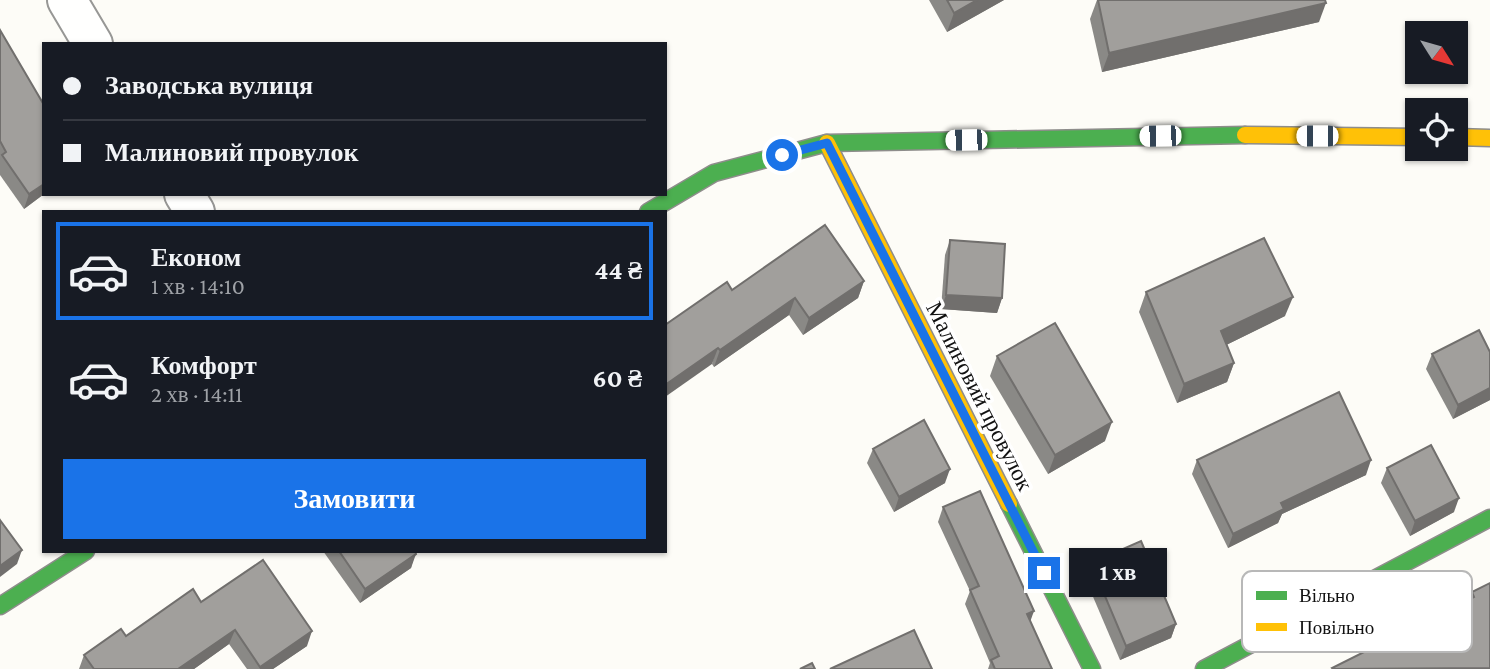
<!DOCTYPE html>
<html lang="uk">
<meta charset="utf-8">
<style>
:root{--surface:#171b24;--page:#242831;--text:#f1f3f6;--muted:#9ea1a6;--line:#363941;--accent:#1a73e8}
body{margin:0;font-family:"Crimson Pro",serif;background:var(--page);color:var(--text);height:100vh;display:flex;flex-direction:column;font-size:26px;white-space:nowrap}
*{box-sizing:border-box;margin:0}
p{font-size:23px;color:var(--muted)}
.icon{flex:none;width:38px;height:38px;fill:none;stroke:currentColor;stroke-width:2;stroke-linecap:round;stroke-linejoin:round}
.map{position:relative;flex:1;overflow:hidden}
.side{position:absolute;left:42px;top:210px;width:625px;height:343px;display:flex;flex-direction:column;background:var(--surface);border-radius:0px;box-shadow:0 2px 5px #0004}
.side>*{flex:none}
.guide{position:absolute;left:42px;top:42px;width:625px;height:154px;border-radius:0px;box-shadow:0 2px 5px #0004;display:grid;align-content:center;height:154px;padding:0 21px;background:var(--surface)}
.needle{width:46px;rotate:127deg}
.tools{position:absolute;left:1405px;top:21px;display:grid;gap:14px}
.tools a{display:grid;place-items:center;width:63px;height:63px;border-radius:0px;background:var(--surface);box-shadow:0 2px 5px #0004;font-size:35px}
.end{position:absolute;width:32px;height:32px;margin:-16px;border:9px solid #1a73e8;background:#fff;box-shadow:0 0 0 4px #fff}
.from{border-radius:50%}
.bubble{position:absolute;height:49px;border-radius:0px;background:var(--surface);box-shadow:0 2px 5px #0004;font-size:23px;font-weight:700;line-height:49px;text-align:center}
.car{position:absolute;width:21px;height:42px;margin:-21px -10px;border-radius:9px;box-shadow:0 0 5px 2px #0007;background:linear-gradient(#fff 24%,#345 0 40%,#fff 0 76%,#345 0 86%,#fff 0)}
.guide b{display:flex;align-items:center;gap:24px;height:66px;font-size:26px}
.guide b+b{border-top:2px solid var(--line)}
.guide i{width:18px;height:18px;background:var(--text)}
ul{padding:12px 0 0;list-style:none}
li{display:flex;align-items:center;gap:21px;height:98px;margin:0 14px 10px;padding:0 7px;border:4px solid transparent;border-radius:0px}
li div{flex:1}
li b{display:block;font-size:26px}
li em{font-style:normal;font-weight:700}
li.selected{border-color:var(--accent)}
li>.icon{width:63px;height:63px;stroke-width:1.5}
.cta{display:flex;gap:14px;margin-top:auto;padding:14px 21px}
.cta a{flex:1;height:80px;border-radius:0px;background:var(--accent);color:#fff;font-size:28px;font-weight:700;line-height:80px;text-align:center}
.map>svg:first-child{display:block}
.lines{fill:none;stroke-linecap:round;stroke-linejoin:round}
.street-casing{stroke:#979795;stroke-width:42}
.fast-casing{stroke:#8e8d8b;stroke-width:19}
.slow-casing{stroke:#8e8d8b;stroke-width:19}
.street{stroke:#fffffe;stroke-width:38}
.fast{stroke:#4caf50;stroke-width:16}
.slow{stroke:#ffc107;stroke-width:16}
.wall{fill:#8a8986}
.shaded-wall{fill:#716f6d}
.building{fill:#a19f9c;stroke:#716f6d;stroke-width:2}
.route{stroke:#1a73e8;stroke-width:9}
.labels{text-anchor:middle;stroke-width:7;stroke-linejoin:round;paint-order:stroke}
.street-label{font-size:23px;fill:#111;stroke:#fff}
.key{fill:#fff;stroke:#b8b8b8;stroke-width:2}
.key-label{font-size:19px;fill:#111}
</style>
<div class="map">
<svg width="1490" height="669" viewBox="0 0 1490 669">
<rect width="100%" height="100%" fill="#fdfcf7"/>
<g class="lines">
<defs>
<g id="street">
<path d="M67,0L93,44"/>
<path d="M184,194L195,212"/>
</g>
<g id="fast">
<path d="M648,212L714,173L827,143L1245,135"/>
<path d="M1009,504L1092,669"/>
<path d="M0,606L86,551"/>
<path d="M1204,669L1490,518"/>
</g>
<g id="slow">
<path d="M1245,135L1418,137"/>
<path d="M1456,137L1490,138"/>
<path d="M827,143L1009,504"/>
</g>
</defs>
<use href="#street" class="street-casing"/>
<use href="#fast" class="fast-casing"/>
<use href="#slow" class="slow-casing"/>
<use href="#street" class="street"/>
<use href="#fast" class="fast"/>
<use href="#slow" class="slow"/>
</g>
<g class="wall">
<path d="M929,0H1004L947,32Z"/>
<path d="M1097,0L1319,22L1102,72L1090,19Z"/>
<path d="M0,30L39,97L44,194L24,209L0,175Z"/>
<path d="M950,240L1002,298L997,313L941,309L945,255Z"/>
<path d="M864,281L858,298L803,335L789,315L714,367L712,364L732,290Z"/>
<path d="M1146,292L1285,316L1226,345L1234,363L1227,382L1177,403L1139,312Z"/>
<path d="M1490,352V400L1453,419L1426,369L1432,354Z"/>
<path d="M997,356L1105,441L1048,474L990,376Z"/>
<path d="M873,449L945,483L894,512L867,463Z"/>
<path d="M1197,460L1366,475L1282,514L1278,523L1228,548L1192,474Z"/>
<path d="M1387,468L1454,512L1410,536L1381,483Z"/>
<path d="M943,507L1030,621L1052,669H988L990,663L965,604L970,591L938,522Z"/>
<path d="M323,551H415L411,568L360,603Z"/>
<path d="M1091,563L1176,624L1171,638L1120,660L1085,578Z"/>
<path d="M201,602L307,646L273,669H247L229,644L194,669H79L84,655Z"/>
</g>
<g class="shaded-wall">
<path d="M977,0H1004L947,32L954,13Z"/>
<path d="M1326,3L1319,22L1102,72L1109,53Z"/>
<path d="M44,184V194L24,209L29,194Z"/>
<path d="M864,281L858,298L803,335L809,318Z"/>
<path d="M946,295L1002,298L997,313L941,309Z"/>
<path d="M1293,297L1285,316L1214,351L1221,331Z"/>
<path d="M795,298L789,315L714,367L720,350Z"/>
<path d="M718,348L712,364L665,397V385Z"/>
<path d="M1234,363L1227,382L1177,403L1184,384Z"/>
<path d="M1490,388V400L1453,419L1458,405Z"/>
<path d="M1112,422L1105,441L1048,474L1055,455Z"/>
<path d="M1371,460L1366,475L1282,514L1278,523L1228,548L1233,534L1281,503Z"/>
<path d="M950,469L945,483L894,512L899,497Z"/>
<path d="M1459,498L1454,512L1410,536L1415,521Z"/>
<path d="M22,550L17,564L0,577V566Z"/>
<path d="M416,554L411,568L360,603L365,589Z"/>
<path d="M1034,611L1029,625L1027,614Z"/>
<path d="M1176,624L1171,638L1120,660L1126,646Z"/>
<path d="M235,630L229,644L194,669H178Z"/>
<path d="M312,631L307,646L273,669H260V667Z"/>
</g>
<g class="building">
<path d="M947,0H977L954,13Z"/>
<path d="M1098,0H1325L1326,3L1109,53Z"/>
<path d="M0,30L44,105V184L29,194L2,155L6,152L0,141Z"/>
<path d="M825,225L864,281L809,318L795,298L720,350L718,348L665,385V325L727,282L732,290Z"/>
<path d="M1264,238L1293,297L1221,331L1234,363L1184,384L1146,292Z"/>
<path d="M950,240L1005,244L1002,298L946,295Z"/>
<path d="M1055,323L1112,422L1055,455L997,356Z"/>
<path d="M1479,330L1490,352V388L1458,405L1432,354Z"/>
<path d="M1339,392L1371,460L1281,503L1284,509L1233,534L1197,460Z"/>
<path d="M924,420L950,469L899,497L873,449Z"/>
<path d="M1431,445L1459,498L1415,521L1387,468Z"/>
<path d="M980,491L1034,611L1027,614L1052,669H995L991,660L999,656L970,590L979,586L943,507Z"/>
<path d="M0,520L22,550L0,566Z"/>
<path d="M1141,541L1176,624L1126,646L1091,563Z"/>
<path d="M339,551H415L416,554L365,589Z"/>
<path d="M263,560L312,631L260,667L235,630L178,669H94L84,655L121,629L126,636L193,589L201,602Z"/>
<path d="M1490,583V668L1333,669L1332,668L1474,597L1472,592Z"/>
<path d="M914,630L932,669H830Z"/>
<path d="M812,663L815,669H800Z"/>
</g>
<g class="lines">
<path class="route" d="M782,155L827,143L1044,573"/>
</g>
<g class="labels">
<g class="street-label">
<text transform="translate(980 396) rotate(63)" y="8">Малиновий провулок</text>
</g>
</g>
<rect x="1242" y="571" width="230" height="81" rx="10" class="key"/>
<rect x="1256" y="591" width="31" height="9" fill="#4caf50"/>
<rect x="1256" y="623" width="31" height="8" fill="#ffc107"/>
<g class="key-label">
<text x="1299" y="602">Вільно</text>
<text x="1299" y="634">Повільно</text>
</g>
</svg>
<div class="tools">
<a><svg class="needle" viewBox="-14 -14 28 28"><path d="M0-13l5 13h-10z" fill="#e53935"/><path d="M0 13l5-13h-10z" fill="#9ea1a6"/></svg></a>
<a><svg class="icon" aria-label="locate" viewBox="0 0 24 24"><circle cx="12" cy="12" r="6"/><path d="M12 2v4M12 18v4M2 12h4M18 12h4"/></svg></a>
</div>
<i class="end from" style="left:782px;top:155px"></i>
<i class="end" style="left:1044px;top:573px"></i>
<div class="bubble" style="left:1069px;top:548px;width:98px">1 хв</div>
<i class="car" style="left:1160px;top:136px;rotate:269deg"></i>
<i class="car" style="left:1317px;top:136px;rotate:270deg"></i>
<i class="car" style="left:966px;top:140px;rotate:269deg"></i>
<div class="guide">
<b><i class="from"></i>Заводська вулиця</b>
<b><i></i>Малиновий провулок</b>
</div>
<section class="side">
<ul>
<li class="selected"><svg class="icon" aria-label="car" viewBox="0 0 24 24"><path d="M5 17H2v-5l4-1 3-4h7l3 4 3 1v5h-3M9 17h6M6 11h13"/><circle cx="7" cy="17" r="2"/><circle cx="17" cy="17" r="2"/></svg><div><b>Економ</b><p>1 хв · 14:10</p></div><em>44 ₴</em></li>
<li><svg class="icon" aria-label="car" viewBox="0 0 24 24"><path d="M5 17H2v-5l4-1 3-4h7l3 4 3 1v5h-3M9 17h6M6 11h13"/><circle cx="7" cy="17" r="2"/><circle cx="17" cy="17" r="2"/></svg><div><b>Комфорт</b><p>2 хв · 14:11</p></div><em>60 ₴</em></li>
</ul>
<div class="cta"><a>Замовити</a></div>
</section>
</div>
